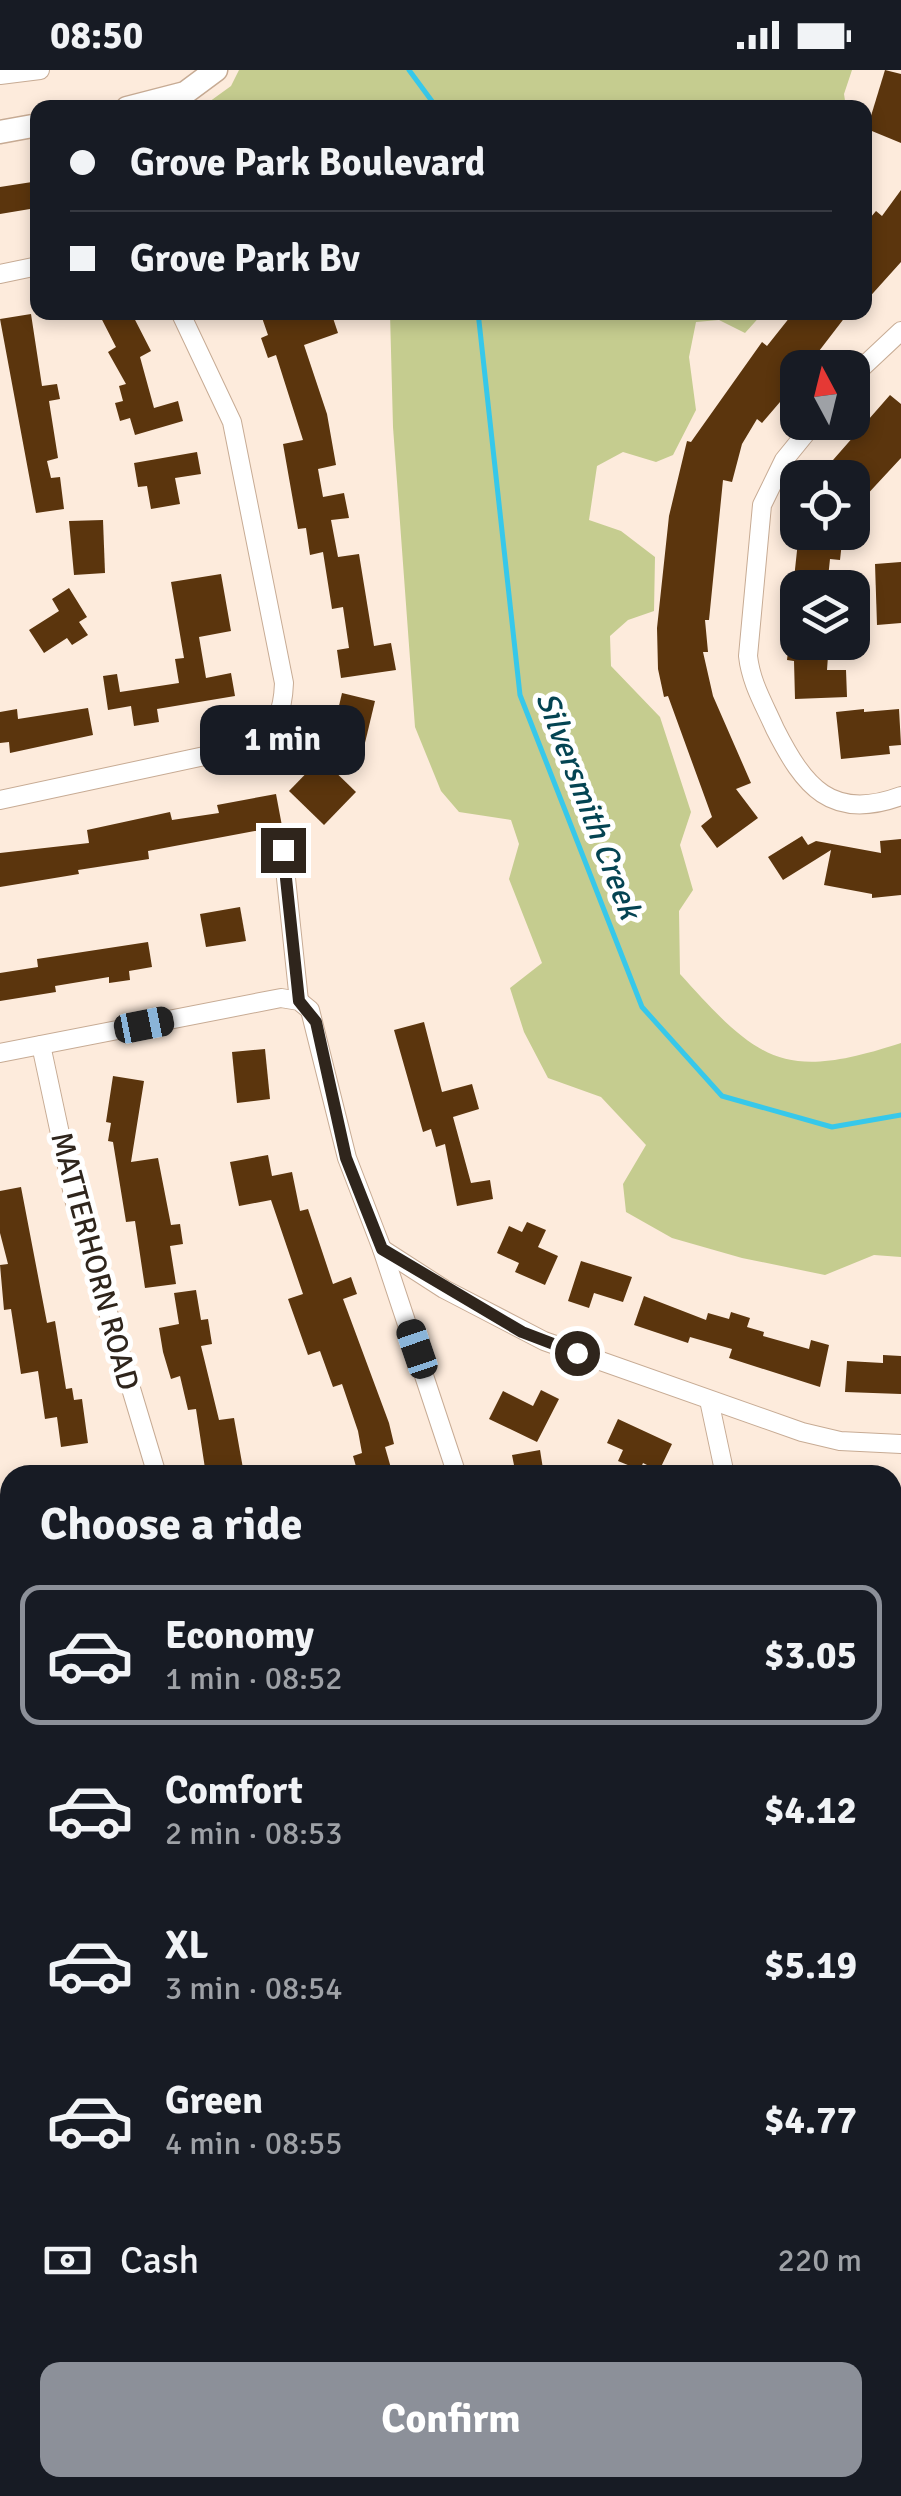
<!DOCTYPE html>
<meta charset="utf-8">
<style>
:root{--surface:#171b24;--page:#20242c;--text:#f1f3f6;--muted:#9ea1a6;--line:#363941;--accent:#8c9099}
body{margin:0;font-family:Signika,sans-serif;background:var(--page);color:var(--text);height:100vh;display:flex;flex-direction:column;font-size:38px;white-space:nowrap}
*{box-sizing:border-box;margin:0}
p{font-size:32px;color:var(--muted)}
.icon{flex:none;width:55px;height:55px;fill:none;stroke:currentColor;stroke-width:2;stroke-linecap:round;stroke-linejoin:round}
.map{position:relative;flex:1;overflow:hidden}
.side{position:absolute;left:0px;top:1395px;width:902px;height:1032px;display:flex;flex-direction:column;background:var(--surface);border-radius:30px 30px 0 0;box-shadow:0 5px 15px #0003}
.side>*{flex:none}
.top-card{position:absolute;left:30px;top:30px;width:842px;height:220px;border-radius:20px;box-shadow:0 5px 15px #0003;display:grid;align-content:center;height:220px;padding:0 40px;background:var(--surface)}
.needle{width:65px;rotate:353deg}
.tools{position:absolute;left:780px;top:280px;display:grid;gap:20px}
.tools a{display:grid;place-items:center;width:90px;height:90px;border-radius:20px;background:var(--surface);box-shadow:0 5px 15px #0003;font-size:50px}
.end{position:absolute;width:45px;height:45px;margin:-22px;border:12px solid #2f251c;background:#fff;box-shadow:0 0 0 5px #fff}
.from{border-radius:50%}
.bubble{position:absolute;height:70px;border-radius:20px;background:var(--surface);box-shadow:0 5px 15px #0003;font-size:32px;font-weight:800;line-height:70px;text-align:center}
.car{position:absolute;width:30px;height:60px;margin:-30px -15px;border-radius:12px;box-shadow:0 0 8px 2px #0007;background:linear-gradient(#222 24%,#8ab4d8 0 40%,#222 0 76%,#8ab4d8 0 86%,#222 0)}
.top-card b{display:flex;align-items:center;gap:35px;height:95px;font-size:38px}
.top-card b+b{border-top:2px solid var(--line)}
.top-card i{width:25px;height:25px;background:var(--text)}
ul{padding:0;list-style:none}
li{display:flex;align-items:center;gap:30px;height:140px;margin:0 20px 15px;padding:0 20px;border:5px solid transparent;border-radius:20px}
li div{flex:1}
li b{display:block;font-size:38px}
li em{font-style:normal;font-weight:800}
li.on{border-color:var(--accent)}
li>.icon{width:90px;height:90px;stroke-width:1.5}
h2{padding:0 40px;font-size:45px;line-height:120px}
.pay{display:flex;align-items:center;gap:25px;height:110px;padding:0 40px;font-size:38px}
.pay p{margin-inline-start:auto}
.action{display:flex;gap:20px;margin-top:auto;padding:20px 40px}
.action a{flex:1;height:115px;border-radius:20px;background:var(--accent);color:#fff;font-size:40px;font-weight:800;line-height:115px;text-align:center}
.status{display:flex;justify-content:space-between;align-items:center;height:70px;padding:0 50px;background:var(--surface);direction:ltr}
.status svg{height:28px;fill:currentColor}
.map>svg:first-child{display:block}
.green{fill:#c5cc8f}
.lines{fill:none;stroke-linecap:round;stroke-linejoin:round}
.stream{stroke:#37c8ea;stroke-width:5}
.building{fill:#5b350d}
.minor-casing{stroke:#c7ab94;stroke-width:20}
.tertiary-casing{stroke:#c7ab94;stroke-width:25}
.minor{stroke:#fff;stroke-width:18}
.tertiary{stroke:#fff;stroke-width:22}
.route{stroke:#2f251c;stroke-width:12}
.labels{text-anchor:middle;stroke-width:10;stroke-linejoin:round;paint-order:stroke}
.street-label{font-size:30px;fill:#2f251c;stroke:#fff}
.water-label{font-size:32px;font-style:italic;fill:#044452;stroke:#fff}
</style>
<div class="status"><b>08:50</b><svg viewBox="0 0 49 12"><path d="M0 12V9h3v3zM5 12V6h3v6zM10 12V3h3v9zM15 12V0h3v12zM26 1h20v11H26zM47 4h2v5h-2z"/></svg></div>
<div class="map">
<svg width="901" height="2426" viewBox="0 0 901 2426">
<rect width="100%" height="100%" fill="#fdebdc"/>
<g class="green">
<path d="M239,0H852L844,24L846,37H202L231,16Z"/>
<path d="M390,243H763L745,263L719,250L696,252L689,287L696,340L673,385L656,392L623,382L597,396L589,450L621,461L655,487L654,541L628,550L610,566L611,596L660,647L691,742L680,775L693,820L679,841L680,904C760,993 784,1011 901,973V1187L874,1185L825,1205L742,1188L672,1168L626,1142L623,1114L646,1075L601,1027L548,1008L524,962L510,918L542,893L509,809L519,774L511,750L459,742L441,721L415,657L393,357Z"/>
</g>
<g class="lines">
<g class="stream">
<path d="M409,0L437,38"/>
<path d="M478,242L520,625L642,937L722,1026L832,1057L901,1045"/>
</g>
</g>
<g class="building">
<path d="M885,0L901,4V73L867,59Z"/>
<path d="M32,112L36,138L0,144V117Z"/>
<path d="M901,120V192L865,232V154L876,141L882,146Z"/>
<path d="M98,242H131L151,281L140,287L154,338L178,331L183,351L135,365L130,348L120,351L115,333L123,331L119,316L126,314L108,282L116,277Z"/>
<path d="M260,242H331L338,263L304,275L327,344L336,395L318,399L323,427L344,423L349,448L331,450L338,487L359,484L374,576L391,573L396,600L341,608L337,580L349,578L343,537L332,539L323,482L310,485L306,458L298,459L283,374L303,370L276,285L268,288L261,268L268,265Z"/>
<path d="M794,242H849L806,298H798V311L762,353L757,349L742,374L732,412L723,410L709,550H705L708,582H703L713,626L751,713L736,719L758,748L717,778L701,756L712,747L668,626L664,627L658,599L657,558L669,446L687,371L691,372L762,272L767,276Z"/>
<path d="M31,244L42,316L57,314L60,329L49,331L58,388L47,391L51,408L60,407L64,439L36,443L0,249Z"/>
<path d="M890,325L901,334V388L863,429L852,420V408H837L826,398Z"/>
<path d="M197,382L201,404L175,408L180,434L151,439L147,416L138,417L134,393Z"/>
<path d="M103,450L105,503L74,505L69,451Z"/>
<path d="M799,462L843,463L840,490L830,489L827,518H793Z"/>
<path d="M901,492V553L877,555L875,494Z"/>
<path d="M221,504L231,561L199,567L206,608L231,603L235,626L157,639L159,652L134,656L131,636L108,640L103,606L117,604L120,622L179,613L175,589L184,588L171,512Z"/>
<path d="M69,518L87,547L79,552L88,565L72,575L67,568L44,583L29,560L59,541L52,529Z"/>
<path d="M789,572H829L827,600H846L847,627L795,629L794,591L787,590Z"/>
<path d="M342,623L375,631L364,677L331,670Z"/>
<path d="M88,638L93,665L10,683L9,672L0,673V642L17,639L18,649Z"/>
<path d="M864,639V642L899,639L901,675L889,676L890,684L841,689L836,642Z"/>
<path d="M321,688L356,722L324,755L289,721Z"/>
<path d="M276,724L282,756L148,781L149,789L78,800L79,804L0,817V783L89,773L87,760L170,742L172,750L219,743L217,735Z"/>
<path d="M802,766L808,775L816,771L881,783L880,771L901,769V825L872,828V824L824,815L831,780L783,810L768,787Z"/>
<path d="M240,837L246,871L206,877L200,844Z"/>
<path d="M148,872L152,897L129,901L130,910L109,913V907L55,916L56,922L0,931V903L38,897L37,889Z"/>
<path d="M424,952L442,1022L472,1014L479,1039L453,1047L471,1113L490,1110L493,1129L457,1136L445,1074L436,1077L431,1059L423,1062L394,960Z"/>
<path d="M265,979L270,1029L237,1033L232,982Z"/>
<path d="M113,1006L144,1011L131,1092L158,1088L171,1155L180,1154L183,1174L170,1176L176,1214L145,1218L135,1151L126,1152L113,1072L108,1071L111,1053L106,1052Z"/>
<path d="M268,1085L272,1106L292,1102L300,1141L308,1139L333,1214L351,1207L357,1224L343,1229L389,1353L394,1374L385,1377L393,1405H368L366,1398L357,1400L353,1386L362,1383L358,1361L342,1314L333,1317L320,1281L308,1285L288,1229L303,1224L271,1130L239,1136L230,1092Z"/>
<path d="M21,1117L47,1253L55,1251L66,1319L72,1318L74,1330L82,1329L88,1373L61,1377L57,1347L45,1349L38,1301L21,1304L11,1239L4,1240L0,1195L8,1194L0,1163V1121Z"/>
<path d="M527,1152L546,1160L538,1177L558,1186L545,1215L515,1202L519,1193L497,1183L509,1156L522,1162Z"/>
<path d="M581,1191L632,1207L623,1232L594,1223L589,1238L568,1231Z"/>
<path d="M196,1220L201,1250L208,1249L212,1274L201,1276L219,1350L234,1348L244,1404L206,1405L196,1339L188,1340L180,1306L171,1309L163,1282L159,1258L179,1254L174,1223Z"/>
<path d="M644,1226L706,1250L708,1243L729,1249L731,1242L750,1248L747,1257L764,1262L763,1266L809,1279L811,1270L829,1275L820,1317L729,1288L732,1279L690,1267L688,1273L634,1255Z"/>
<path d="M883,1285L901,1286V1324L845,1322L847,1291L883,1293Z"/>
<path d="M541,1320L559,1329L537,1372L489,1349L503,1321L533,1336Z"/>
<path d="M618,1349L672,1374L659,1401L643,1393L640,1400L618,1391L623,1380L607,1373Z"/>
<path d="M540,1380L544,1405H516L512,1385Z"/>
</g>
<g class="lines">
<defs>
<g id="minor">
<path d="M0,5L40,0"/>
<path d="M0,204L38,196"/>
<path d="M852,307L901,261"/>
<path d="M815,352L784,390L762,435L748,586C751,613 764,634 775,659C804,716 831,752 901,726"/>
<path d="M0,730L251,676C276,662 283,641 284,613L232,352L180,242"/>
<path d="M283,780L299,931"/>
<path d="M41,975L74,1129L157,1405"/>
<path d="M0,983L281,928L299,931L310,940L347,1088L382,1179L457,1405"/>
<path d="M382,1179L444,1219L544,1271L802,1362L840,1371L901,1374"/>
<path d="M709,1330L725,1405"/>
</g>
<g id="tertiary">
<path d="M127,38L185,23L216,0"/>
<path d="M0,62L38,55"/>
<path d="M0,2185L10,2187"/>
<path d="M892,2347L901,2348"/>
</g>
</defs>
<use href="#minor" class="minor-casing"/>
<use href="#tertiary" class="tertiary-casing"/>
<use href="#minor" class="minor"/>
<use href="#tertiary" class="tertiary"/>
</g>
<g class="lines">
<path class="route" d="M283,780L299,931L316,952L346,1088L382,1179L522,1262L577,1283"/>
</g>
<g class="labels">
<g class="street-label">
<text transform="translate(95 1191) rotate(75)" y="10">MATTERHORN ROAD</text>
</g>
<g class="water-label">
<text transform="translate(589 735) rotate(69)" y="11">Silversmith Creek</text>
</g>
</g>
</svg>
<div class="tools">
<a><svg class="needle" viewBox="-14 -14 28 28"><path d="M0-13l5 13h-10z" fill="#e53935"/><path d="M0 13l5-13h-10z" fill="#9ea1a6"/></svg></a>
<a><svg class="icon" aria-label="locate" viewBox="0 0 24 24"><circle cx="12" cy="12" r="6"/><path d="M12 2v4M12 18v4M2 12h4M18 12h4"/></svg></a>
<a><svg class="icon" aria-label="layers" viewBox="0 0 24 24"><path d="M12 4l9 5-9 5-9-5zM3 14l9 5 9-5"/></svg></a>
</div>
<i class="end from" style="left:577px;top:1283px"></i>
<i class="end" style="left:283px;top:780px"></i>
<div class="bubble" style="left:200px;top:635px;width:165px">1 min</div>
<i class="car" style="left:144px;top:955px;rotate:79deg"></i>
<i class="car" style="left:417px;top:1279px;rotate:341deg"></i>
<div class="top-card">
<b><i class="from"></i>Grove Park Boulevard</b>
<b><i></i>Grove Park Bv</b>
</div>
<section class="side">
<h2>Choose a ride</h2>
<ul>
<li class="on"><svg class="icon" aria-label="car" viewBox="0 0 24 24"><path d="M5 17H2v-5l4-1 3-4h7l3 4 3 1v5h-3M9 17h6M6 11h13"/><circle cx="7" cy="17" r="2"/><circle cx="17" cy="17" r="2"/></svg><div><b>Economy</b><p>1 min · 08:52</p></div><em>$3.05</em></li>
<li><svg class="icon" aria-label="car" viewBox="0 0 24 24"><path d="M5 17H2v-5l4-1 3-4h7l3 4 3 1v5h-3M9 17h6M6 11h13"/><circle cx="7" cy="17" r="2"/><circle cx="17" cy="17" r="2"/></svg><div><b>Comfort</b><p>2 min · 08:53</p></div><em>$4.12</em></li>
<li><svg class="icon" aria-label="car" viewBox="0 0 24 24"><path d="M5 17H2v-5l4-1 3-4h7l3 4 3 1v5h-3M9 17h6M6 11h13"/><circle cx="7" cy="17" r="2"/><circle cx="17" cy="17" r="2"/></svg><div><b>XL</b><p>3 min · 08:54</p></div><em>$5.19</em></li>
<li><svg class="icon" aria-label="car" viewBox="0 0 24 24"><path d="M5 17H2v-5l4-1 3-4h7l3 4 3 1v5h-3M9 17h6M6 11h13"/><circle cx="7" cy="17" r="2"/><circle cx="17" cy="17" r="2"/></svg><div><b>Green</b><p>4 min · 08:55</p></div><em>$4.77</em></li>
</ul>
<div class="pay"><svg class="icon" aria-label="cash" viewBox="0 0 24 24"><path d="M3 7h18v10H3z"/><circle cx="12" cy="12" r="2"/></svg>Cash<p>220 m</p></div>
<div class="action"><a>Confirm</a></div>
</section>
</div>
